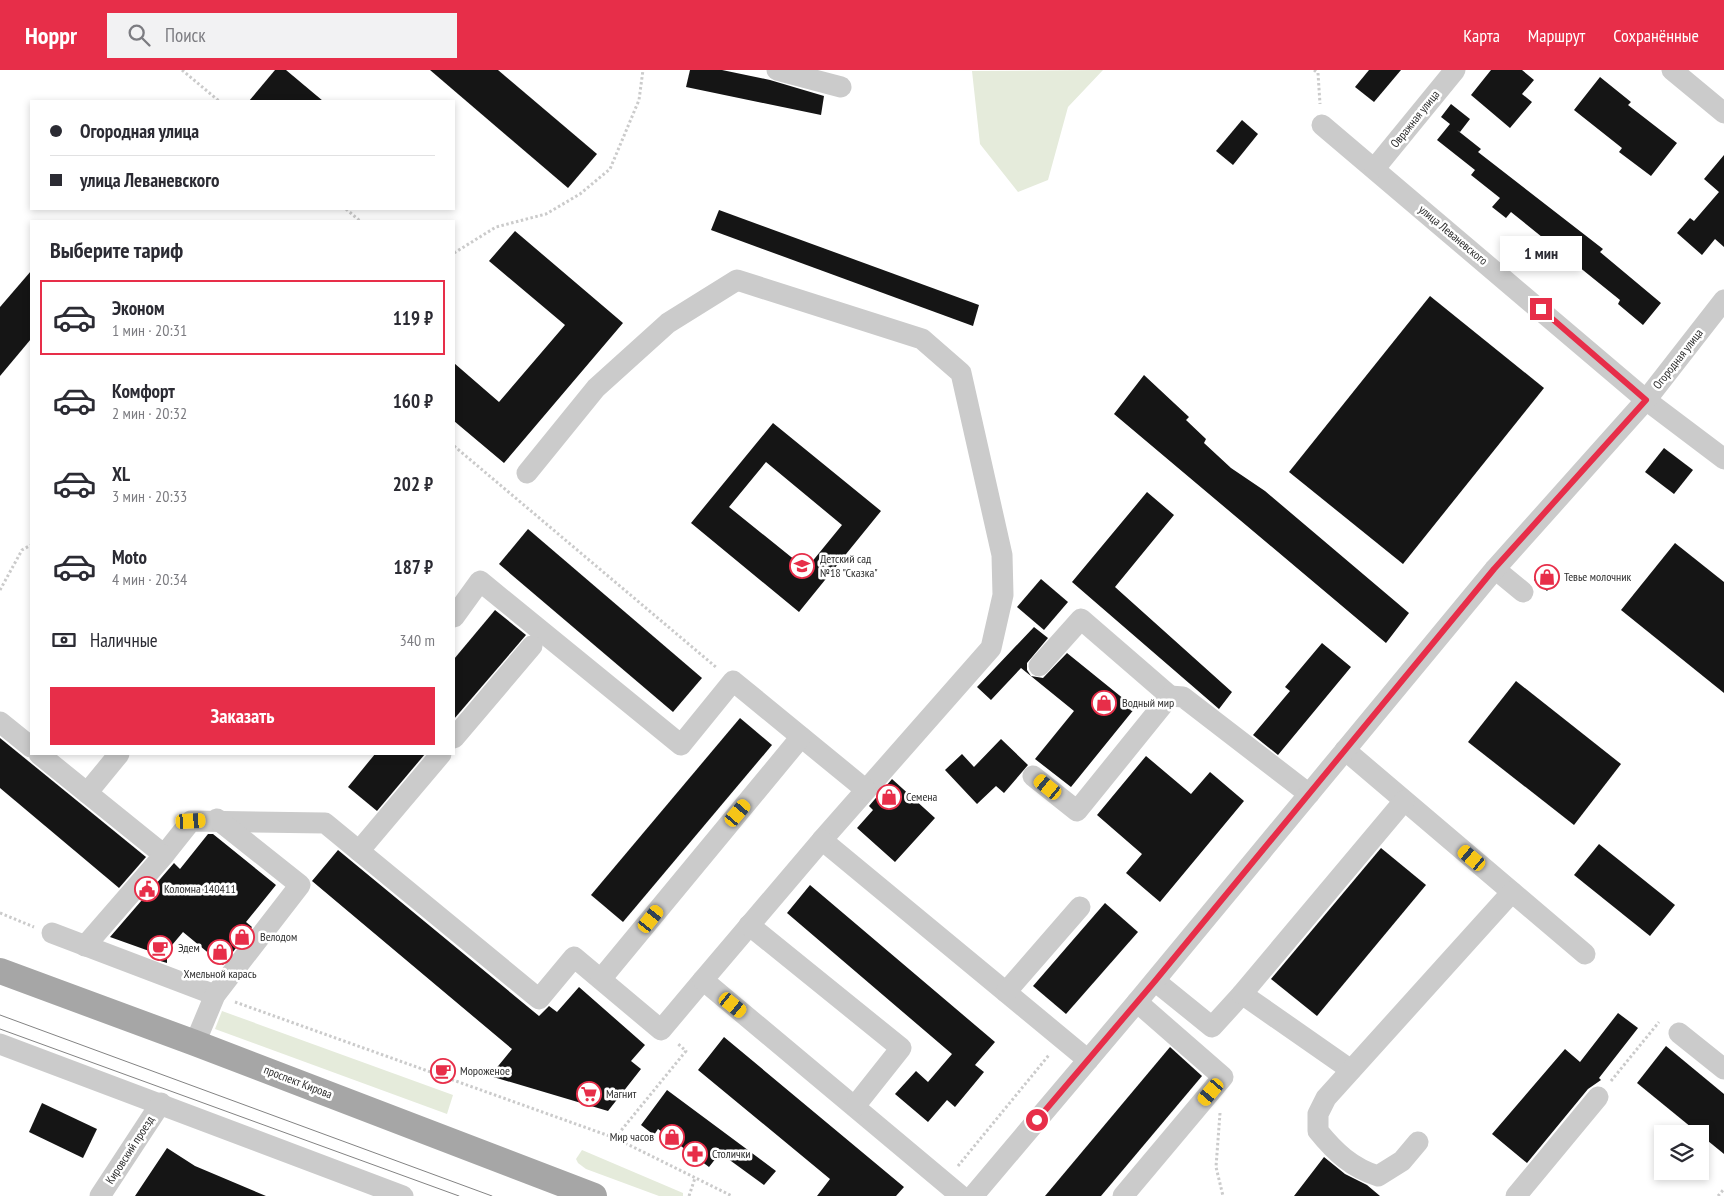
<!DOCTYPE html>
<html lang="ru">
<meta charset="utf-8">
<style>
:root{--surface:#fff;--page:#f2f2f3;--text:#2b2b33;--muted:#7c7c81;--line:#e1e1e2;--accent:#e72e49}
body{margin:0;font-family:"PT Sans Narrow",sans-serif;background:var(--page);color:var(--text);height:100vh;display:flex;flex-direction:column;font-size:19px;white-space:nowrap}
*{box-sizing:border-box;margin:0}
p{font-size:16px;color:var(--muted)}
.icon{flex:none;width:28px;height:28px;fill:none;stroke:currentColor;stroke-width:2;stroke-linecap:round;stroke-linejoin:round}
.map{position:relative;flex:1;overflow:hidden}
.panel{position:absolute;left:30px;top:150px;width:425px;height:535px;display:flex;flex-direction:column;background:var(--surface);border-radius:0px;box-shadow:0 2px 8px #0003}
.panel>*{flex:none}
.banner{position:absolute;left:30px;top:30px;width:425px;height:110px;border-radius:0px;box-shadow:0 2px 8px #0003;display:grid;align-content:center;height:110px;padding:0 20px;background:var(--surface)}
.fabs{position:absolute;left:1654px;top:1055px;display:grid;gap:10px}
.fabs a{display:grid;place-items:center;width:55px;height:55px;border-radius:0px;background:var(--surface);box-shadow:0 2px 8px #0003;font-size:25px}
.end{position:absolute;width:22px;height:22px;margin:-11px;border:6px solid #e72e49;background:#fff;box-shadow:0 0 0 2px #fff}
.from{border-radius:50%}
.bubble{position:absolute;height:35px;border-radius:0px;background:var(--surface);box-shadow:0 2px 8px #0003;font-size:16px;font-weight:800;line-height:35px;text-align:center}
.car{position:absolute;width:15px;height:30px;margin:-15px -8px;border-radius:6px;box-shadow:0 0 4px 1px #0007;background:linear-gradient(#f5c518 24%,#345 0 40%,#f5c518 0 76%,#345 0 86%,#f5c518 0)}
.banner b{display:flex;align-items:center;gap:18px;height:48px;font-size:19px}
.banner b+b{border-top:1px solid var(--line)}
.banner i{width:12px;height:12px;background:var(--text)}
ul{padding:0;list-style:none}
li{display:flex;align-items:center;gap:15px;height:75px;margin:0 10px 8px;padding:0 10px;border:2px solid transparent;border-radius:0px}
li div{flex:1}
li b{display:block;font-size:19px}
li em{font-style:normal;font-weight:800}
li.active{border-color:var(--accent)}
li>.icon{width:45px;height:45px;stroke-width:1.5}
h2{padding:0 20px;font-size:22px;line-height:60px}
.pay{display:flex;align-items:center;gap:12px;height:55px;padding:0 20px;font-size:19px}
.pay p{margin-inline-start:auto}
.action{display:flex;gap:10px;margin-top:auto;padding:10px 20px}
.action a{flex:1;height:58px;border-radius:0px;background:var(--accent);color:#fff;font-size:20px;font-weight:800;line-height:58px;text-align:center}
header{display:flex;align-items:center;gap:30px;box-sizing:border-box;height:70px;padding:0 25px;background:var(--accent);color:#fff}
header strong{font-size:24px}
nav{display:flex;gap:28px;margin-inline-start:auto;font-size:18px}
.search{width:350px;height:45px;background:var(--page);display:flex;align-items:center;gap:12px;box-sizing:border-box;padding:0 18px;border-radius:0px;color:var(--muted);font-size:19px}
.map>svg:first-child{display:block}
.green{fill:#e5ebdb}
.building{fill:#151515;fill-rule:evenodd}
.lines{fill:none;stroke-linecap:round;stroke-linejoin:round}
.path{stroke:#cbcbcb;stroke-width:3;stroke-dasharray:2.5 2.5;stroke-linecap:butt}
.minor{stroke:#cbcbcb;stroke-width:21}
.major{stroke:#a6a6a6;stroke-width:26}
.tram{stroke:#838383;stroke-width:1}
.route{stroke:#e72e49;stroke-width:6}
.labels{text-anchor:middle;stroke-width:5;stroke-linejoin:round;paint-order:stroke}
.street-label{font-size:12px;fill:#2e2e2e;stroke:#fff}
.poi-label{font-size:12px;fill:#2e2e2e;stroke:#fff;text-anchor:start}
</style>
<header>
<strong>Hoppr</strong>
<div class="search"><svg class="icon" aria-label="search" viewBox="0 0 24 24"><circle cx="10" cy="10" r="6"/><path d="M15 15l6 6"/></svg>Поиск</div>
<nav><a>Карта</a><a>Маршрут</a><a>Сохранённые</a></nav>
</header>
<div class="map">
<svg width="1724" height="1126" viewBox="0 0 1724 1126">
<rect width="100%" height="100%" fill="#fff"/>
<g class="green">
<path d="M1103,0L1068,37L1048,110L1018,122L980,74L972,1Z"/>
<path d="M222,941L453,1025L447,1044L215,959Z"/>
<path d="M582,1080L683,1123V1126H659L586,1099L578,1093L576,1089Z"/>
</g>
<g class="building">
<path d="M275,0H286L323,31H249Z"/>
<path d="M430,0H498L597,84L568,118Z"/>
<path d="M690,0H722L770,10L824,26L821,45L686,17Z"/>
<path d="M1369,0H1401L1374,32L1355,17Z"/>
<path d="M1491,0H1522L1534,10L1522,24L1532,32L1510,58L1471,25Z"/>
<path d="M1600,7L1631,32L1628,35L1677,73L1651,106L1619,82L1622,78L1574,40Z"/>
<path d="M1451,34L1470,49L1460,62L1457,60L1481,79L1478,82L1603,179L1600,182L1661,233L1643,255L1618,234L1620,230L1511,142L1506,148L1492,137L1500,128L1471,105L1475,100L1437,70L1450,54L1441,47Z"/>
<path d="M1242,50L1258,64L1233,95L1216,81Z"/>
<path d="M1724,85V177L1715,169L1702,185L1677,163L1690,148L1694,151L1719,122L1704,109Z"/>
<path d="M719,140L979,235L973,256L711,160Z"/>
<path d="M515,161L623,253L504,393L454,351V293L499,332L565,255L489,191Z"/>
<path d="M31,201V269L0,306V237Z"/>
<path d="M1430,226L1544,318L1403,494L1289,402Z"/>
<path d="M1144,305L1189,347L1186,350L1206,369L1204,373L1231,398L1265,421L1409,543L1386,573L1114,344Z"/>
<path d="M773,353L881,441L799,542L691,453ZM766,392L842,455L806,499L729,437Z"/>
<path d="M1664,378L1693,400L1674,424L1645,402Z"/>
<path d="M1147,422L1174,445L1115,517L1232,622L1219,639L1072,512Z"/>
<path d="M528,459L702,608L673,642L499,494Z"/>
<path d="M1675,473L1724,512V623L1621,540Z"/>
<path d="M1546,495L1560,506L1547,521L1534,510Z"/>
<path d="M1041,509L1068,532L1044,560L1017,537Z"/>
<path d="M495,540L526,565L454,649V589Z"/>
<path d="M1034,557L1048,568L1027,593V600L1031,606L1043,608L1067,583L1135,638L1071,717L1035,689L1074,641L1021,598L991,630L977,617Z"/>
<path d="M1322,573L1351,597L1278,685L1253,665L1290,621L1285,617Z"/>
<path d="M1516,611L1621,694L1574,755L1468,672Z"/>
<path d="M740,648L772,675L623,852L591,825Z"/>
<path d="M0,668L146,787L119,818L0,718Z"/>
<path d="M1001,669L1028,695L1004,723L996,716L977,734L945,700L962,684L974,697Z"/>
<path d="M375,684H425L377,741L348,717Z"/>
<path d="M1146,686L1191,724L1210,702L1244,731L1160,832L1126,803L1142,784L1097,745Z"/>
<path d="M892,709L935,748L895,792L857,758L873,740L869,736Z"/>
<path d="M208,764H213L276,815L246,852L252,857L223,895L183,862L167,881V893L157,890L152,882L110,867L174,793L180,799Z"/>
<path d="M1599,774L1675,835L1650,866L1574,805Z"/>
<path d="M1381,778L1426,815L1317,946L1271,909Z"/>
<path d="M338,780L539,946L549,936L557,942L579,917L645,975L631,991L641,999L608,1041L490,1006L512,979L312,811Z"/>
<path d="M810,815L995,972L975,995L984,1002L955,1037L947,1030L928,1052L895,1024L916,1001L928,1012L952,984L787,843Z"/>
<path d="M1105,833L1138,862L1066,944L1033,916Z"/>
<path d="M1618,943L1638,958L1599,1008L1601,1010L1588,1019L1527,1093L1492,1064L1565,979L1580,992Z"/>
<path d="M724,967L904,1117L896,1126H817L830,1109L698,1000Z"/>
<path d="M1666,976L1724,1024V1084L1637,1013Z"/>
<path d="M1170,977L1202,1006L1101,1126H1045Z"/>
<path d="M667,1020L776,1101L764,1115L720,1083L709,1097L658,1059L654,1065L641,1055Z"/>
<path d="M42,1033L97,1059L83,1088L29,1062Z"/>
<path d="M167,1078L195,1096L266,1126H135Z"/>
<path d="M1324,1087L1345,1104L1367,1115L1380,1126H1294Z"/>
</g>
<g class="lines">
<g class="path">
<path d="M182,0L219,31"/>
<path d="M1314,0L1318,3L1320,34"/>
<path d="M346,139L360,151"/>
<path d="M454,183L496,157L546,144L580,124L610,99L639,30L643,0"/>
<path d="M454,376L717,598"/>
<path d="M0,520L22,480L31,475"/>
<path d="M0,843L34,857"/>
<path d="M235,932L615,1068L732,1126"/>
<path d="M1611,1011L1659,952"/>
<path d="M1220,1043L1216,1097L1223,1126"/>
<path d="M615,1068L686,981L677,973"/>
<path d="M958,1096L1049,985"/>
<path d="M689,1126L695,1108"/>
<path d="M1718,1126L1724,1119"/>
</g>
<g class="minor">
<path d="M777,0L841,17"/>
<path d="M1672,0L1724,43"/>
<path d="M1322,55L1646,330L1724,389"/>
<path d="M1375,98L1455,0"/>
<path d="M527,403L596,318L668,253L737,210L922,269L961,303L1002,485L1003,525L991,578L822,770L1088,990"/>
<path d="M1495,499L1523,522"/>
<path d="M454,547L480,511L681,675L733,611L866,720"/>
<path d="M1039,596L1081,549L1170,626"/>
<path d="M0,652L31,677"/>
<path d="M454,668L532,576"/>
<path d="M1345,680L1585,884"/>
<path d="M39,684L164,785L191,751L325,753L539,929L574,887L661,960L703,910"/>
<path d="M1033,706L1077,741L1170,626L1183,627L1309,724"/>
<path d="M87,723L119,684"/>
<path d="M822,770L703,910L961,1126"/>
<path d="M359,781L441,684"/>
<path d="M749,855L901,978L855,1036"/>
<path d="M52,863L215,925"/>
<path d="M85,876L164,785"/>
<path d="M601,909L801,667"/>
<path d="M1155,911L1212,957L1242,924L1351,1000"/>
<path d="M1006,922L1080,837"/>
<path d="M1242,924L1404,731"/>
<path d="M1679,963L1724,999"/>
<path d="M195,973L215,925L300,815L217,749"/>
<path d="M0,974L403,1126"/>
<path d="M1418,1072L1402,1091L1378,1106C1352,1098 1335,1082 1318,1061V1044L1326,1028L1512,822"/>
<path d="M100,1126L161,1033"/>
<path d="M973,1126L1137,932L1495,499L1646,330L1724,230"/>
<path d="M1123,1126L1223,1007L1137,932"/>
<path d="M1516,1126L1598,1027"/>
</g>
<path class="major" d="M0,901L195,973L594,1126"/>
<g class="tram">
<path d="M0,945L492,1126"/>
<path d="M0,959L459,1126"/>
</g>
</g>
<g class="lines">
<path class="route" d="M1037,1050L1155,911L1494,499L1646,330L1541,239"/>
</g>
<defs>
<symbol id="school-ring" viewBox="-11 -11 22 22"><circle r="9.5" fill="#fff" stroke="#e72e49" stroke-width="1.5"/><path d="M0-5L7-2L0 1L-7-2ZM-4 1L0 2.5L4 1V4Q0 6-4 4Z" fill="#e72e49"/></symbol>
<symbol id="shop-ring" viewBox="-11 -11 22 22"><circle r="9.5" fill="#fff" stroke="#e72e49" stroke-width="1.5"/><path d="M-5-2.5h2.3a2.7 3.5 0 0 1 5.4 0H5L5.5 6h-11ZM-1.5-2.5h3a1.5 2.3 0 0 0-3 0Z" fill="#e72e49"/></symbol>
<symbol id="civic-ring" viewBox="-11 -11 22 22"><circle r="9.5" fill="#fff" stroke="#e72e49" stroke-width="1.5"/><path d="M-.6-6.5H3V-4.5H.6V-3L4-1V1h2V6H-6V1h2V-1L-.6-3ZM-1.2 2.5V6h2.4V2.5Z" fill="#e72e49"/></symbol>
<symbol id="cafe-ring" viewBox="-11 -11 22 22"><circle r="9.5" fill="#fff" stroke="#e72e49" stroke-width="1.5"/><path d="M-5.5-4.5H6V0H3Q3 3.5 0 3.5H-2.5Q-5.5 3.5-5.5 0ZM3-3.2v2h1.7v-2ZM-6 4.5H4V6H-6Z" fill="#e72e49"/></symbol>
<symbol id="supermarket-ring" viewBox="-11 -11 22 22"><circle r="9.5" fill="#fff" stroke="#e72e49" stroke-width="1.5"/><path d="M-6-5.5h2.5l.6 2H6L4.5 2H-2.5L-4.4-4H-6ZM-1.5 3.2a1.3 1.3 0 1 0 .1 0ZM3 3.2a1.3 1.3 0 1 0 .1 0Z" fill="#e72e49"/></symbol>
<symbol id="pharmacy-ring" viewBox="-11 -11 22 22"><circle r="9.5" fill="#fff" stroke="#e72e49" stroke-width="1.5"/><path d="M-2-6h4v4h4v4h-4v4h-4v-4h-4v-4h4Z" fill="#e72e49"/></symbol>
</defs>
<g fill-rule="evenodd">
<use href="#school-ring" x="788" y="482" width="28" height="28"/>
<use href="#shop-ring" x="1533" y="493" width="28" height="28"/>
<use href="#shop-ring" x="1090" y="619" width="28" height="28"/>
<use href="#shop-ring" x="875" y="713" width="28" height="28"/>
<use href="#civic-ring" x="133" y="805" width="28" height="28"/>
<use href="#shop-ring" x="228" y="853" width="28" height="28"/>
<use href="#cafe-ring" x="146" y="864" width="28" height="28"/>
<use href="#shop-ring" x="206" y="868" width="28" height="28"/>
<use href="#cafe-ring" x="429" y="987" width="28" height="28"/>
<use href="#supermarket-ring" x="575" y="1010" width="28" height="28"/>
<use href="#shop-ring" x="658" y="1053" width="28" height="28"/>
<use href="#pharmacy-ring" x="681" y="1070" width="28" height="28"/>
</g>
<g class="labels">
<g class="street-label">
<text transform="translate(1415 49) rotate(-51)" y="4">Овражная улица</text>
<text transform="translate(1453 165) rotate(40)" y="4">улица Леваневского</text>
<text transform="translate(1678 289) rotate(-52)" y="4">Огородная улица</text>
<text transform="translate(298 1012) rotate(21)" y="4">проспект Кирова</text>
<text transform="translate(130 1080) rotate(-57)" y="4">Кировский проезд</text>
</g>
<g class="poi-label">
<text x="820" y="493">Детский сад<tspan x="820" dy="14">№18 "Сказка"</tspan></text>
<text x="1564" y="511">Тевье молочник</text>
<text x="1122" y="637">Водный мир</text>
<text x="906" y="731">Семена</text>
<text x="164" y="823">Коломна 140411</text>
<text x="260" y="871">Велодом</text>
<text x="178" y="882">Эдем</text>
<text x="220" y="908" text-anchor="middle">Хмельной карась</text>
<text x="460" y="1005">Мороженое</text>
<text x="606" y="1028">Магнит</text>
<text x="654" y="1071" text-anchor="end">Мир часов</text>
<text x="712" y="1088">Столички</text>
</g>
</g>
</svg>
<div class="fabs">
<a><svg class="icon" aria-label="layers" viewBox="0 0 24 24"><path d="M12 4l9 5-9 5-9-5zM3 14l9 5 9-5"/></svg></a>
</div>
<i class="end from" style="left:1037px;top:1050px"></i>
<i class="end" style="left:1541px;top:239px"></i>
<div class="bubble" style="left:1500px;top:166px;width:82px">1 мин</div>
<i class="car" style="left:1048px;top:717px;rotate:309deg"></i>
<i class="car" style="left:738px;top:743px;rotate:40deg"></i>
<i class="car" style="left:191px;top:751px;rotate:87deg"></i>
<i class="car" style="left:1472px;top:788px;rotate:310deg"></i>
<i class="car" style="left:651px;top:849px;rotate:39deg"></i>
<i class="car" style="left:733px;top:935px;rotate:129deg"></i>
<i class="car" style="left:1211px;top:1022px;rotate:220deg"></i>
<div class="banner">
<b><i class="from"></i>Огородная улица</b>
<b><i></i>улица Леваневского</b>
</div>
<section class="panel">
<h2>Выберите тариф</h2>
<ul>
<li class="active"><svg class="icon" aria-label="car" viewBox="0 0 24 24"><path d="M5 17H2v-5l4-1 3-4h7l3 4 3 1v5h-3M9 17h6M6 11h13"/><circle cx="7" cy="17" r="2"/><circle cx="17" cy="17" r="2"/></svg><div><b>Эконом</b><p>1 мин · 20:31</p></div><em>119 ₽</em></li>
<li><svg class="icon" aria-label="car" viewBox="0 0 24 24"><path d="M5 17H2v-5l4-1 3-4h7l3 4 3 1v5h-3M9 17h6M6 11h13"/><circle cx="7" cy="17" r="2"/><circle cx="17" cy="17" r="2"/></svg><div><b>Комфорт</b><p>2 мин · 20:32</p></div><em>160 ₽</em></li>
<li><svg class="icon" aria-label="car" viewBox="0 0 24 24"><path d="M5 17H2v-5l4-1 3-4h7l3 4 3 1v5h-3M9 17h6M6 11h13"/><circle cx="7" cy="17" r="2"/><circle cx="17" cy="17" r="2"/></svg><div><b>XL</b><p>3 мин · 20:33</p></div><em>202 ₽</em></li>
<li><svg class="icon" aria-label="car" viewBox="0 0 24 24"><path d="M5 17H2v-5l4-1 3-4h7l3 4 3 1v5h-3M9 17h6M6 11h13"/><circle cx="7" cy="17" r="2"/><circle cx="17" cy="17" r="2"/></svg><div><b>Moto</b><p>4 мин · 20:34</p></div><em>187 ₽</em></li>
</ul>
<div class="pay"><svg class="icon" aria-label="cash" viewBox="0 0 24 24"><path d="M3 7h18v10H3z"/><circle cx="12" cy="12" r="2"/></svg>Наличные<p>340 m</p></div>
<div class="action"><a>Заказать</a></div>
</section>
</div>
